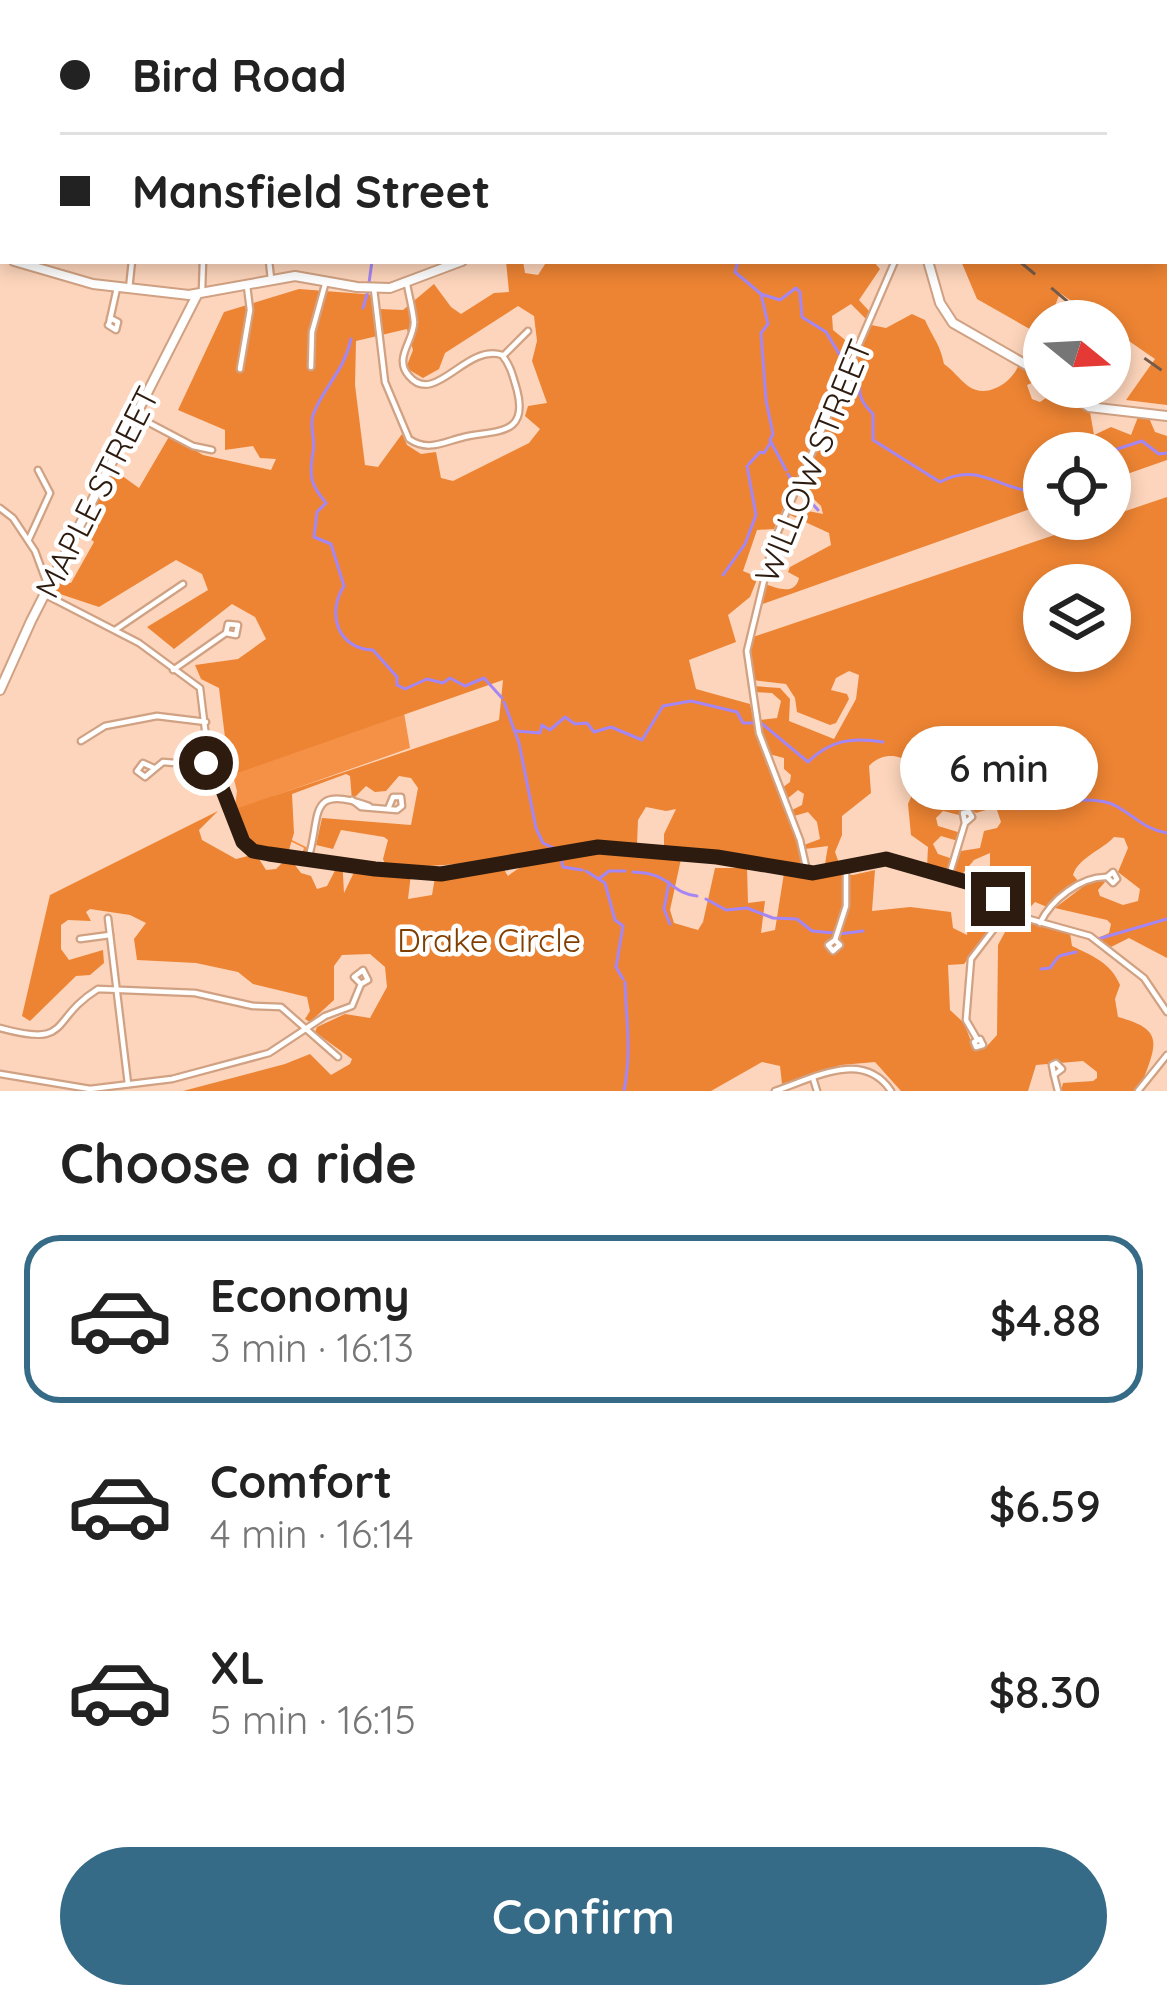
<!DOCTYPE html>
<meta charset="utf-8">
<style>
:root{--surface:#fff;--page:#f2f2f2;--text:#222;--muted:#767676;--line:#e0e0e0;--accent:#366b87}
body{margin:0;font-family:Quicksand,sans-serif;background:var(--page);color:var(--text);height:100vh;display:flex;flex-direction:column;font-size:45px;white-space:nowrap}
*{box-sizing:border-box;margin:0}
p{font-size:39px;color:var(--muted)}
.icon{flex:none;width:66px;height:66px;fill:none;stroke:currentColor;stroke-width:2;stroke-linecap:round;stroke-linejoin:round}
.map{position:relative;height:1091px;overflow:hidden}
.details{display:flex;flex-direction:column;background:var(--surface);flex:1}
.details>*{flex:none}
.hud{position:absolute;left:0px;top:0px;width:1167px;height:264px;box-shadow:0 6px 18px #0003;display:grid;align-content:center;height:264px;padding:0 60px;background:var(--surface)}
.needle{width:78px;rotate:108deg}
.fabs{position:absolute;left:1023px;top:300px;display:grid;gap:24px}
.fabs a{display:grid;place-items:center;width:108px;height:108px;border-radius:50%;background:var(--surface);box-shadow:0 6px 18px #0003;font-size:60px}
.end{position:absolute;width:54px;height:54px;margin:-27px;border:15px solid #2d1b0f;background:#fff;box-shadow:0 0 0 6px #fff}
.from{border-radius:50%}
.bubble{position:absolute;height:84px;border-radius:42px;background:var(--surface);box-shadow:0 6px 18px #0003;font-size:39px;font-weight:600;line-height:84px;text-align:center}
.hud b{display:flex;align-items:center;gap:42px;height:114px;font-size:45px}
.hud b+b{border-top:3px solid var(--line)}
.hud i{width:30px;height:30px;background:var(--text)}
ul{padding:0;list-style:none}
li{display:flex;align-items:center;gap:36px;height:168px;margin:0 24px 18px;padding:0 36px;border:6px solid transparent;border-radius:36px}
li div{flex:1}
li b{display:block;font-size:45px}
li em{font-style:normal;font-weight:600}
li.selected{border-color:var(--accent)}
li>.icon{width:108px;height:108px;stroke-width:1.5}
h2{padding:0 60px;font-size:54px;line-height:144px}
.primary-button{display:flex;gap:24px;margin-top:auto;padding:24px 60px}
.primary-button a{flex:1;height:138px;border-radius:72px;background:var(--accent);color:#fff;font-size:48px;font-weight:600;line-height:138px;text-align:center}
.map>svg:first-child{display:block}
.green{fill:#f59047}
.forest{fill:#ed8433;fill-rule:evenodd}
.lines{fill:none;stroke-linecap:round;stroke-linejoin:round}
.stream{stroke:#a487f4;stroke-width:3}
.minor-casing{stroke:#d0a182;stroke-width:9}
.tertiary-casing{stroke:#d0a182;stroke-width:12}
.secondary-casing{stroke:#d0a182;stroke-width:14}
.minor{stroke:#fff;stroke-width:4.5}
.tertiary{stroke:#fff;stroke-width:8}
.secondary{stroke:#fff;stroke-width:9}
.rail{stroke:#745b4a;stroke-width:3;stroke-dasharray:21 21;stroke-linecap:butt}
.route{stroke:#2d1b0f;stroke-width:15}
.labels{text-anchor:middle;stroke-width:9;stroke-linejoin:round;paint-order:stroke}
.street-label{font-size:33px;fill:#2d1b0f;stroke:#fff}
.park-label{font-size:33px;fill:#803e00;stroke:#fff}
</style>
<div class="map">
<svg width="1167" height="1091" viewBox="0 0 1167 1091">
<rect width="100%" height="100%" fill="#fdd5bc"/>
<path class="green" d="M374,536L410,748L274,796L292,825L288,838L308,848L306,855L301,856L304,848L268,830L263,851C241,846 238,828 231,809L235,807L237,791L229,761Z"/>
<g class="forest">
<path d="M1167,231V405L1126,400L1155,359L1110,328V321H1100L1060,293L1049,321H1044L1042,336L977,299L961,261H1164Z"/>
<path d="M506,261H523L525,273L538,275L547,261H873L880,269L859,300L870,312L867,320L851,304L832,316L833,330L855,348L774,529L757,530L743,571L755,576L760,572L750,597L728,615L736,642L689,660L696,689L750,704L756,731L805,864L664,850V834L676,809L666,811L646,807L638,820L637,844C604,843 576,849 544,854C492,862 438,867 386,867L383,859L388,840L384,837L341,830L333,849L316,845L322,818L411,825L418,788L411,778L399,776L386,791L375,792L366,786L352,800L350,776L346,774L292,794L294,833L289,850C250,846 245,850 235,809L499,720L503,680L223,778L216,766L227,754L219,688L201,679L195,665L238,659L266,639L255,617L232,604L174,649L147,627L208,590L202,574L176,560L99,607L51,591L57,580L71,583L94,542L81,530L114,470L139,488L170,435L203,455L271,470L276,459L260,458L253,446L225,450V430L178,410L224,312L299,289L376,295L380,309L403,310L434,284L451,307L461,314L494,293L509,292ZM518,306L534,316L537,341L532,361L547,403L528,406L525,416L540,429L529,443L453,481L441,478L436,452L421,454L407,445L402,434L378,467L365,465L355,385L356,341L407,329L413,350L406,368L423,378L439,369L445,353Z"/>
<path d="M912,314L925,320C933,338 940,344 944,364C953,370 959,379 968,386C987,400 1013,382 1019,364L1044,379V384L1034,382L1027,385L1032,399L1040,402L1056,391L1090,412L1094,435L1111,427L1131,435L1138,417L1149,418L1155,432L1167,436V460L1110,480V453H1044V504L760,605L765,584C777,588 795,596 799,578L788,572L790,567L831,545L829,533L790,515L793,508L823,514L821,506L801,487L871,325L886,328Z"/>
<path d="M1167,497V958L1129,938L1111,947L1098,938L1109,933L1111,924L1107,920L1055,908L1089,882L1099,879L1105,882L1098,890L1100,896L1123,905L1138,901L1140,889L1118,872L1128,848L1124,838L1114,837C1102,850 1078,858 1073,875L1079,882L1047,907L1035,902L1024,914L1015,908L1022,897L1021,888L1004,900L994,894L998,876L990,867V853L974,860L960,877L953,874L961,851L980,848L984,831L997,828L1001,822L996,807L976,813L972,810L965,786L956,784L946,795L950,801L962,803L964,810L959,815L943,811L936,818L938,826L961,833L958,841L941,836L933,844L938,854L953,859L948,873L927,867L928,847L911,835L908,804L914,790L915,772C906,753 883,751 869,766L871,793L842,816V835L835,852L840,866L824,870L828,846L805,849L804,845L820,839L817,822L808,812L794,816L792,810L802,805L804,794L798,790L787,799L782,788L790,782L791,775L784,769V758L769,754L759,720L777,718L781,701L772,693L753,692L752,686L780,688L790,699L789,721L834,739L856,699L859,675L849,671L836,678L831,690L847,694L849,699L836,723L830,725L797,712L795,698L786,684L752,680L749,655L753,637ZM1044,585H1110V651H1044Z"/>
<path d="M218,811L199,830L202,840L236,859L256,854L266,870L276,869L286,859L291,860L301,873L311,876L317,889L327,886L342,857L344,893L357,866L411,874L408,899L432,895L435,877L501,865L508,876C547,843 632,856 681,859L670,910L674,923L698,930L703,922L715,868H747L748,903L765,901L761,933L775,930L784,873L853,875L875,870L872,911L910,907L951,912L953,928L967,935L971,884L982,890L978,910L998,919L964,964L948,965L950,1010L964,1023L974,1049L987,1046L997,1035L998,945L1005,932L1018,930L1023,918L1048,927H1069L1072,946C1093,956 1111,963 1120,985L1115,999L1118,1017C1167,1030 1156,1045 1139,1091H1061L1063,1083L1093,1081L1097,1078V1072L1083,1061L1036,1065L1028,1091H901L875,1062L841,1065L782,1084L780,1066L762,1062L711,1091H183L285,1064L310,1054L331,1075L350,1064L352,1059L315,1032L317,1027L345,1014L370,1018L387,987L385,967L370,954L342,955L334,966V1000L310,1022L305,1019L310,1011L307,997L253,984L238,972L196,963L137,960L134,939L146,923L130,915L90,909L86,912L91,921L68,920L61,925V949L69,960L103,950L104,963L90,975L76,976L30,1021L22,1016L50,895Z"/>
</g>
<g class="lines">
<g class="stream">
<path d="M0,28H3"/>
<path d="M738,261L735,272L761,294L780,300L796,288L800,292L802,317L826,332L847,367"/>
<path d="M369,283L372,261"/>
<path d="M761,294L768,324L761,333L766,400L773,434L770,440L786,470"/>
<path d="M363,308L368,291"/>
<path d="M351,339C344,372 323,387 313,415C309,426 316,441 313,452C309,476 310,484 326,503L317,512L314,537L331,544L344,586C326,614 338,649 373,650L397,677V685L405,689L427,679L443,683L450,678L465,686L484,678L502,698"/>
<path d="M851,370L860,381C857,395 863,404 873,414V440L940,482C983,459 1005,497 1044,490"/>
<path d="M1105,453L1142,441L1159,454L1167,453"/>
<path d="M749,464L760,452L764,453L771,442"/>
<path d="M788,474L795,486"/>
<path d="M800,490L818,510"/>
<path d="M723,575L745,544L756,515L747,466"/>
<path d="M504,702L519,743L536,828L543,843L560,851L563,867L582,870"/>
<path d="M760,722L808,762C830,740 852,737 883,742"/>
<path d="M516,731L540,733L542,725L550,730L565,717L575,724L587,723L594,732L611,727L642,740L663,706L691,701L737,712L743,723H754"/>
<path d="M915,750L951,765H982L1019,809C1043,804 1094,793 1116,806C1136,817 1144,829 1167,833"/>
<path d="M586,871L605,883L615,920L623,926L616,967L623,979"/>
<path d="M633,872C672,873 669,893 697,896"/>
<path d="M600,878L609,871H625"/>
<path d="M669,882L664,909L670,924"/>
<path d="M706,899L726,910L747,908L773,918L797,919L812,931L834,933"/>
<path d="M839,934L863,931"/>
<path d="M1098,939L1167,919"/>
<path d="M1041,969L1050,968C1062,952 1056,957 1076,952"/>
<path d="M624,1091C632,1049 626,1020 625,982"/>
</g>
<defs>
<g id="minor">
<path d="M158,0L166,3"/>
<path d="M315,0L316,3"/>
<path d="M624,0L625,3"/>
<path d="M268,3L269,0"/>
<path d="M1149,3L1167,1"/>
<path d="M1164,69L1167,67"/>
<path d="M1164,153L1167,165"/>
<path d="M1164,203L1167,200"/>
<path d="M269,261L271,279"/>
<path d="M129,289L132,261"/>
<path d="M374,289L385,382L409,439C428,452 443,442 464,437C496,430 529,436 517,390C513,377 511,366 502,355C466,343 435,407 409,376C393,358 414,341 414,322C413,310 409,296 407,284"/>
<path d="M202,291L203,261"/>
<path d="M110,318L118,322L116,330L108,325L109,324L117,288"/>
<path d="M503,356L528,331"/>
<path d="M311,367L312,332L326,281"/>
<path d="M240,369L250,310L247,286"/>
<path d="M136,416L193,446L212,450"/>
<path d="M0,508L13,518L35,551L48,586"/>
<path d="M29,539L50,493L38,470"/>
<path d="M44,594L139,643L200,688L208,754L238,833L252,851L375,869L436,873L598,847L717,857L813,873L886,859L970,883L1029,919L1090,936L1144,978L1167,1012"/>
<path d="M115,630L183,584"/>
<path d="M173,670L226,633L228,624L238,625L236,635L226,633"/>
<path d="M81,741L105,726L157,716L206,722"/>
<path d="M154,768L143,763L137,771L145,777L163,762L200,765L210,759"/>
<path d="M352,800L361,807L397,810L402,806L401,797H393L388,809"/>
<path d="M308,859C322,817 305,783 369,806"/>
<path d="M807,871L800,840L759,733L747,651L773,543L895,261"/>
<path d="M949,876L965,823L972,817L969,812L963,813L965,823"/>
<path d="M108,918L128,1084"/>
<path d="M1040,923C1051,900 1081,876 1107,877L1113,883L1117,879L1113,872L1107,877"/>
<path d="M80,939L110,935"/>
<path d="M835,940L840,945L833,951L828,945L835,940L846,906V866"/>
<path d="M0,1028C73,1048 48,1020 98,989L195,993L253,1006L281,1007L338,1057"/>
<path d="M977,1039L966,1020L971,959L1010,908"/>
<path d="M980,1039L983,1045L976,1047L974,1042Z"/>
<path d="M1056,1063L1062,1069L1054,1075L1052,1065Z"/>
<path d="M0,1074L90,1089L172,1079L269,1053L325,1016L352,1006L361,984L368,980L363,970L354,977L361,984"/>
<path d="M1054,1075L1058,1091"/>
<path d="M813,1078L817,1091"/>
<path d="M775,1091C814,1078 863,1049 891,1091"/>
<path d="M1138,1091L1167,1055"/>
</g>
<g id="tertiary">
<path d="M0,257L3,258"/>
<path d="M14,261L93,284L189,295L295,276L357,287L390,288L462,261"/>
<path d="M928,261L940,303L953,323L1044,375"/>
<path d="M1058,387L1089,407L1167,416"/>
<path d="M0,690L31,621L197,295"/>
</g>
<g id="secondary">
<path d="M582,0L585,3"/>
<path d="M941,3L943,0"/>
</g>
</defs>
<use href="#minor" class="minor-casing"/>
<use href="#tertiary" class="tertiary-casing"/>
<use href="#secondary" class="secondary-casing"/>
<use href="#minor" class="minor"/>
<use href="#tertiary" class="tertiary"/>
<use href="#secondary" class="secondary"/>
<g class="rail">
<path d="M704,0L707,3"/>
<path d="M1019,261L1091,321"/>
<path d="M1110,334L1167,374"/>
</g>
</g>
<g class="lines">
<path class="route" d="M206,763L210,759L213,765L243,842L253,851L269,854L375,869L441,874L598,847L717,857L813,873L886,859L970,883L998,899"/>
</g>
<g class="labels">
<g class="street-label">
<text transform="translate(813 461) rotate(-68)" y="12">WILLOW STREET</text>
<text transform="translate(97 492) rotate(-63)" y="12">MAPLE STREET</text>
</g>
<g class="park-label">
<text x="489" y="952">Drake Circle</text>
</g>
</g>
</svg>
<div class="fabs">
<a><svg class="needle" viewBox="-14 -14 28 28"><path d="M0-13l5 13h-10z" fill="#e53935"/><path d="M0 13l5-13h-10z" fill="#767676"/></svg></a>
<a><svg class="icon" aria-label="locate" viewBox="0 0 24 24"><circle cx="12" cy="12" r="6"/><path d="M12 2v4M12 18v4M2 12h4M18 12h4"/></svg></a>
<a><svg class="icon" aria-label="layers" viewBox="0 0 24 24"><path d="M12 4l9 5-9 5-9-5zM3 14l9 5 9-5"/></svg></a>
</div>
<i class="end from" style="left:206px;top:763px"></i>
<i class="end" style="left:998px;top:899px"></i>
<div class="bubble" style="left:900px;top:726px;width:198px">6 min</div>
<div class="hud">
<b><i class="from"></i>Bird Road</b>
<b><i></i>Mansfield Street</b>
</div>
</div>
<section class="details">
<h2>Choose a ride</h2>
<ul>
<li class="selected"><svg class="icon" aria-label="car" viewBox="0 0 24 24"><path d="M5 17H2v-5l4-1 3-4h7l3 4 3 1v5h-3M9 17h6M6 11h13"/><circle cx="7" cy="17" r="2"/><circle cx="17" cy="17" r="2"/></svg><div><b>Economy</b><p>3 min · 16:13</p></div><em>$4.88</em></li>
<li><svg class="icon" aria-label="car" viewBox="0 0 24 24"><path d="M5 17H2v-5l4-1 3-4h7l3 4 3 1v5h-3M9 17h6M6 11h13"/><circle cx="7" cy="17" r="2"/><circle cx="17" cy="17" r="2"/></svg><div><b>Comfort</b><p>4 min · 16:14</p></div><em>$6.59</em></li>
<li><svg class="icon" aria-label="car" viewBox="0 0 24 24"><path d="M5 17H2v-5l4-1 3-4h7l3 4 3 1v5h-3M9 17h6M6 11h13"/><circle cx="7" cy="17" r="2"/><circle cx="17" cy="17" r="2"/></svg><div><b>XL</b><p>5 min · 16:15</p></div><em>$8.30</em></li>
</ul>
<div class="primary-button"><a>Confirm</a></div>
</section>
